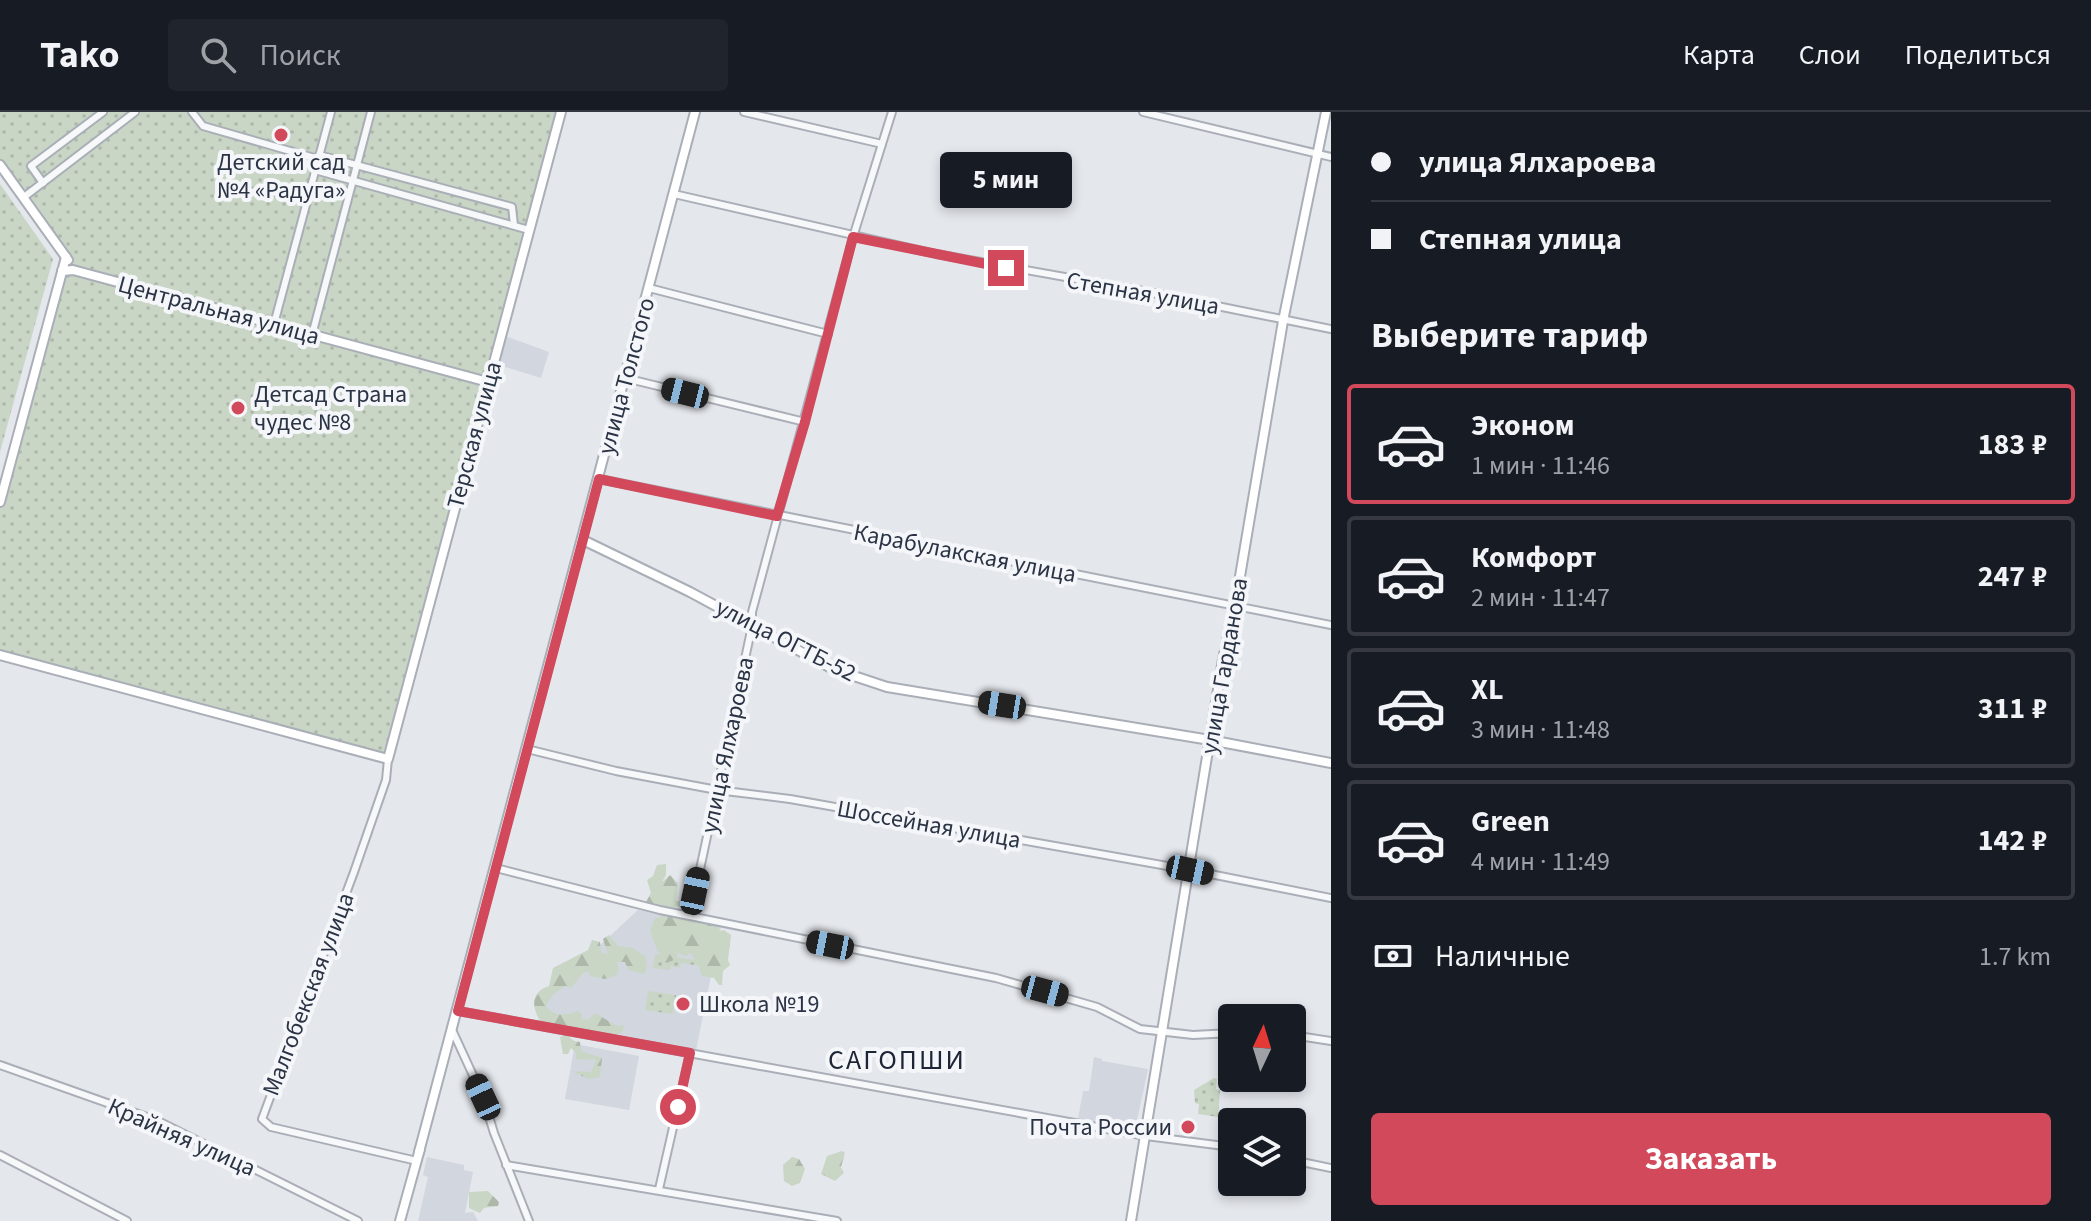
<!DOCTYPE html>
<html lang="ru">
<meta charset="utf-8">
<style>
:root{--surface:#171b24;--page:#20242c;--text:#f1f3f6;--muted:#9ea1a6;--line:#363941;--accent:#d1495b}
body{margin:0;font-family:"Source Sans 3",sans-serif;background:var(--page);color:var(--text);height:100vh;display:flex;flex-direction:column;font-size:30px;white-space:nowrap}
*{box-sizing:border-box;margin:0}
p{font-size:26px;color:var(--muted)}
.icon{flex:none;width:44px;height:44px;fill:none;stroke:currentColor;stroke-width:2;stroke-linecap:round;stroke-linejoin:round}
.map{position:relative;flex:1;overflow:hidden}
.details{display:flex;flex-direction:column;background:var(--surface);width:760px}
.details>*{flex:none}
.top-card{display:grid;align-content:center;height:176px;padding:0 40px;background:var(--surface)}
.needle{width:52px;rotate:4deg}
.buttons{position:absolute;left:1218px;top:892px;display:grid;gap:16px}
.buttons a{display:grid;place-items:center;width:88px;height:88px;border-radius:8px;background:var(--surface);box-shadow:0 4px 12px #0003;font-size:40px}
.end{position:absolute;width:36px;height:36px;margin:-18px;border:10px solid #d1495b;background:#fff;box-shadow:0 0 0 4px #fff}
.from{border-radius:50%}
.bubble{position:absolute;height:56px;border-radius:8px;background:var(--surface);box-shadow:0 4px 12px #0003;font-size:26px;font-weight:700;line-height:56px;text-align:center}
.car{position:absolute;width:24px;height:48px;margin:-24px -12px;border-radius:10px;box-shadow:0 0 6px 2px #0007;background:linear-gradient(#222 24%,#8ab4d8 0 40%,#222 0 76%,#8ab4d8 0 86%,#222 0)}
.top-card b{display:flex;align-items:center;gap:28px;height:76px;font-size:30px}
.top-card b+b{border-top:2px solid var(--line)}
.top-card i{width:20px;height:20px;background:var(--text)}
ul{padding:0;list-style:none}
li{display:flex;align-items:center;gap:24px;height:120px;margin:0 16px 12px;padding:0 24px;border:4px solid var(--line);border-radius:8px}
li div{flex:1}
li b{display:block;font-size:30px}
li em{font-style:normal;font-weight:700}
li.current{border-color:var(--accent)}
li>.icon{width:72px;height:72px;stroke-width:1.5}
h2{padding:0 40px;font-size:36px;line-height:96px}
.pay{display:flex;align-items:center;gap:20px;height:88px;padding:0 40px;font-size:30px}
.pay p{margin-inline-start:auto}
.action{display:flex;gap:16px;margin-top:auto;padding:16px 40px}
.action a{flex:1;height:92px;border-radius:8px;background:var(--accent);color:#fff;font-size:32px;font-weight:700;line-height:92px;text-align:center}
header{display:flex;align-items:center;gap:48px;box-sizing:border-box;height:112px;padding:0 40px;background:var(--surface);border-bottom:2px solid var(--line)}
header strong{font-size:38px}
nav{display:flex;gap:44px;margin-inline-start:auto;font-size:28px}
.search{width:560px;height:72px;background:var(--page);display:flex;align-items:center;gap:20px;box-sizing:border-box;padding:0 28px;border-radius:8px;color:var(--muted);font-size:30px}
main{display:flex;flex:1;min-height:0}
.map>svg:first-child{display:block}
.built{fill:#d2d6de}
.grass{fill:url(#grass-dots)}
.forest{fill:url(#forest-firs)}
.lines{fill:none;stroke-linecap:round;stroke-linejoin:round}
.street-casing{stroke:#a9aeb7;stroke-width:10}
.secondary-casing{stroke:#a9aeb7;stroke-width:12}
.street{stroke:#f7f8fa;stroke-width:6}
.secondary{stroke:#fff;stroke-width:8}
.route{stroke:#d1495b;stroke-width:10}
.poi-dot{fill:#d1495b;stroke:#f4f6f9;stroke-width:3}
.labels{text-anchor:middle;stroke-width:8;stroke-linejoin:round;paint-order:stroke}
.poi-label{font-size:24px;fill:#2b3445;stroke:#f4f6f9;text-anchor:start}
.street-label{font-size:24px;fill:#2b3445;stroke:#f4f6f9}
.quarter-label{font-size:28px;letter-spacing:2px;fill:#1d2536;stroke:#f4f6f9}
</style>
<header>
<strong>Tako</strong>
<div class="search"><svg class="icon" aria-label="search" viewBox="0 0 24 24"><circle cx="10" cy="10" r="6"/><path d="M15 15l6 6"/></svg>Поиск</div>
<nav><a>Карта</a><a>Слои</a><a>Поделиться</a></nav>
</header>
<main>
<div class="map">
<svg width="1331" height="1109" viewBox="0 0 1331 1109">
<defs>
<pattern id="grass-dots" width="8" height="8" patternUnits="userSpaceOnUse" patternTransform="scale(2)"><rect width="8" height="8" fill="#c9d6c5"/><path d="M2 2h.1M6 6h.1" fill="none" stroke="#adb8ab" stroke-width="1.8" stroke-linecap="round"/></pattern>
<pattern id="forest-firs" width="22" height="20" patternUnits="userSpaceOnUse" patternTransform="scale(2)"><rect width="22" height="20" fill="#c9d6c5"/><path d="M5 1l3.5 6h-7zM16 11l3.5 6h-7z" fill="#adb8ab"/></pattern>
</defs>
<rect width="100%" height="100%" fill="#e4e7ec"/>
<g class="built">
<path d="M505,224L549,240L541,266L499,253Z"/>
<path d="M638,798L721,815L696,938L540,907L544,885Z"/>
<path d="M575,932L639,944L629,998L565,987Z"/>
<path d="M1094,945L1102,947V949L1148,957L1136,1013L1128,1016L1078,1007L1083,979H1089Z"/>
<path d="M427,1045L464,1053V1058L473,1060L465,1101L473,1100L478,1109H418L428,1065L423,1063Z"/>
</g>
<g class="grass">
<path d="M0,0H561L388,647L0,543V390L66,146L0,53Z"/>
<path d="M0,72L53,147L0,340Z"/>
<path d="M655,842L702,849L701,854L681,851L680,856L671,854L670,858L653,856Z"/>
<path d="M648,879L676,883L673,902L645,898Z"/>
<path d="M1214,966L1217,967L1216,977L1220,978L1218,1005L1198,1002L1199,992L1195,991L1194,978Z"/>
</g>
<g class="forest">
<path d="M666,752V763L662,770L670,763L678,771L676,789H681L682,779L686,776L692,780L690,795L682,796L676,794L675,796L715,811L720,819L724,818L731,823L728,848L730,853L723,859L722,873H719L714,866L702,864L698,851L690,841L686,844L678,841L677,847L666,851C657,841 654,830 650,818L655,806L661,805V802L646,790L651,781L647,768L653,764L657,753Z"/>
<path d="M609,823L618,834L633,836L646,845L647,856L644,862L628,858L625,850H617L619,858L616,864L605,867L590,864L589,860H584L571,876L565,874L553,883L546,893C552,906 568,903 578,899L582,903V907L588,908L595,901L617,914L624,913L623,919C608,930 590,929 573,916L566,922L574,929L580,930L581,939L602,946L600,965L588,967L572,959L591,960L596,948L576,947V941L571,936L568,942H563L560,925L566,922H558L555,918L550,920C535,907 524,882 549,874L553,856L588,838L592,828L600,830L601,840L608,843L603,827Z"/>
<path d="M842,1039L845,1041L841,1055L844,1061L835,1069L821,1062L827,1044Z"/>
<path d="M792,1045L799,1047L805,1057L800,1071L792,1074L784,1069L783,1053Z"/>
<path d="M488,1079L499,1090L498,1094L484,1096L480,1101L469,1096V1080Z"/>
</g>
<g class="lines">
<defs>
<g id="street">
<path d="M192,0L203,14L318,47"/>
<path d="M744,0L882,32"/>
<path d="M1143,0L1331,45"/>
<path d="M319,43L512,95L514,113"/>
<path d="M315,58L529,118"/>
<path d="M43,71L31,54L103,0"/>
<path d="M674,82L936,142L1138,178L1331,217"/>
<path d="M24,85L135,0"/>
<path d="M649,176L828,222"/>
<path d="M274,212L331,0"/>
<path d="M312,223L371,0"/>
<path d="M625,266L805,310"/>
<path d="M599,367L1331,513"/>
<path d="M527,637L616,659L717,678L790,687L1190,758L1331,786"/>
<path d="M388,647L386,668L354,760L262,1007L271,1015L417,1049"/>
<path d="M496,756L660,798L996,866L1097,895L1140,917L1193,923L1232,921"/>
<path d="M690,804L752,514V500L853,125L892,0"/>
<path d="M458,899L1146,1024L1232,1035"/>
<path d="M453,920L483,985L494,1021L529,1109"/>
<path d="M1292,923L1331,929"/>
<path d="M0,953L158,1009L358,1109"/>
<path d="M0,1043L127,1109"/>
<path d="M1292,1048L1331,1056"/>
<path d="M506,1053L837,1109"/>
<path d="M659,1077L690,941"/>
</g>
<g id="secondary">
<path d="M0,53L68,148"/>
<path d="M62,159L73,158L488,270"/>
<path d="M0,390L66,145"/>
<path d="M583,428L690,480L833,557L887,575L1210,628L1331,651"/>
<path d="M0,543L388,647L561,0"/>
<path d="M419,1040L695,0"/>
<path d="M400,1109L420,1037"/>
<path d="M1131,1109L1223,547L1235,494L1283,209L1326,0"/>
</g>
</defs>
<use href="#street" class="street-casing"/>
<use href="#secondary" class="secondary-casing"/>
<use href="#street" class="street"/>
<use href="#secondary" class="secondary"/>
</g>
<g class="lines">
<path class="route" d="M678,995L690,941L458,899L599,367L777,404L805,310L853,125L1006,156"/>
</g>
<g class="poi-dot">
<circle cx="281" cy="23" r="8"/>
<circle cx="238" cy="296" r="8"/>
<circle cx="683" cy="892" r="8"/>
<circle cx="1188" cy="1015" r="8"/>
</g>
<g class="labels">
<g class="poi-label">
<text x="281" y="58" text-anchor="middle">Детский сад<tspan x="281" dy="28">№4 «Радуга»</tspan></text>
<text x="254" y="290">Детсад Страна<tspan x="254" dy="28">чудес №8</tspan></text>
<text x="699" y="900">Школа №19</text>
<text x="1172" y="1023" text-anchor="end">Почта России</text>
</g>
<g class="street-label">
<text transform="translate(1143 181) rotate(10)" y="8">Степная улица</text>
<text transform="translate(219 198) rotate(15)" y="8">Центральная улица</text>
<text transform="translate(626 264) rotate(-75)" y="8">улица Толстого</text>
<text transform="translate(474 323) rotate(-75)" y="8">Терская улица</text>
<text transform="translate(965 441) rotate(11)" y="8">Карабулакская улица</text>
<text transform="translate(786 528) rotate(27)" y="8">улица ОГТБ-52</text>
<text transform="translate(1224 554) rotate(-80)" y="8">улица Гарданова</text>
<text transform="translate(727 633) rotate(-78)" y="8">улица Ялхароева</text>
<text transform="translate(929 712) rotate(10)" y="8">Шоссейная улица</text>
<text transform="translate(308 882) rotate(-69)" y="8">Малгобекская улица</text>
<text transform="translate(182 1025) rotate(24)" y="8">Крайняя улица</text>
</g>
<g class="quarter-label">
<text x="897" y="957">САГОПШИ</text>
</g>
</g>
</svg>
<div class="buttons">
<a><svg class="needle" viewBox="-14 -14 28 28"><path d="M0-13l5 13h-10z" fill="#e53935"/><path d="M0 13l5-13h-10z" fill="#9ea1a6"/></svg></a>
<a><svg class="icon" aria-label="layers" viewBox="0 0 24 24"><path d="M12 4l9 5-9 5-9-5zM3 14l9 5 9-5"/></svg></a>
</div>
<i class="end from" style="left:678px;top:995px"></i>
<i class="end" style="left:1006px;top:156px"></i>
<div class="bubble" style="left:940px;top:40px;width:132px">5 мин</div>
<i class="car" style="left:685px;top:281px;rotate:284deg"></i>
<i class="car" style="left:1002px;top:593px;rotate:279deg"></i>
<i class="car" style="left:1190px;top:758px;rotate:102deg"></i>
<i class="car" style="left:695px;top:779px;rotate:12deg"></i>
<i class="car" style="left:830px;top:833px;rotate:281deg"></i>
<i class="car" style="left:1045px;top:879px;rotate:105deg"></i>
<i class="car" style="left:483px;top:985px;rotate:335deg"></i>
</div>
<section class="details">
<div class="top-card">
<b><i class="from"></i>улица Ялхароева</b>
<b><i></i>Степная улица</b>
</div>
<h2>Выберите тариф</h2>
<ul>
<li class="current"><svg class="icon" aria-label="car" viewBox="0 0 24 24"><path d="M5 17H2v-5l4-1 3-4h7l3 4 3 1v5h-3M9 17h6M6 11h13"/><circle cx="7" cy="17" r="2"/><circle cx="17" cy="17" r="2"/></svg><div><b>Эконом</b><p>1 мин · 11:46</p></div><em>183 ₽</em></li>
<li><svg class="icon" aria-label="car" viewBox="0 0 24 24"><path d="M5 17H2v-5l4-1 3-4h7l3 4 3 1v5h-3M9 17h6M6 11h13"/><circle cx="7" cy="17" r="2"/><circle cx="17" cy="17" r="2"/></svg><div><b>Комфорт</b><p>2 мин · 11:47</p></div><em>247 ₽</em></li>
<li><svg class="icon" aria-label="car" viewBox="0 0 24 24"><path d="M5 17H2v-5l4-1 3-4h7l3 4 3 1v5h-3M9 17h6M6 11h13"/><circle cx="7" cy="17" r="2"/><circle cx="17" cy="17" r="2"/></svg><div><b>XL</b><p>3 мин · 11:48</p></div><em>311 ₽</em></li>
<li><svg class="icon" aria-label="car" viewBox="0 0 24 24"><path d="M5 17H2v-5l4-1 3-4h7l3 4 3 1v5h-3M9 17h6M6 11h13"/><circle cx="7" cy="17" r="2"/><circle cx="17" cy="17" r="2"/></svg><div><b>Green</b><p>4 мин · 11:49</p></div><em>142 ₽</em></li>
</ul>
<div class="pay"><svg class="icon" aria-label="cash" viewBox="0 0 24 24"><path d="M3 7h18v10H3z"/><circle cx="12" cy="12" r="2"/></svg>Наличные<p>1.7 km</p></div>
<div class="action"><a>Заказать</a></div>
</section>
</main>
